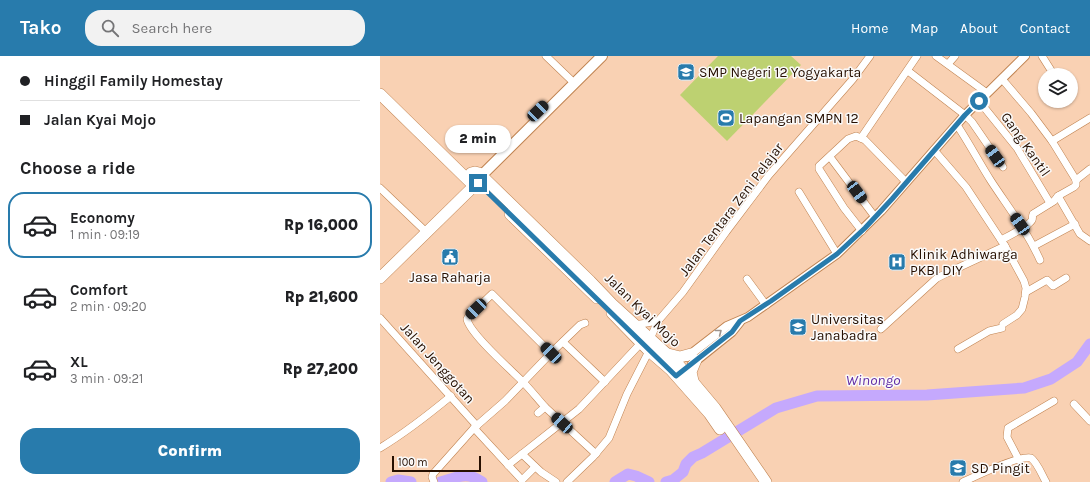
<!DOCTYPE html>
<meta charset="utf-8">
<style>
:root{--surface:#fff;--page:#f2f2f2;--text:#202124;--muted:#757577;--line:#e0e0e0;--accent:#287bac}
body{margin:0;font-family:Karla,sans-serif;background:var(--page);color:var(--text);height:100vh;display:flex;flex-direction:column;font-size:15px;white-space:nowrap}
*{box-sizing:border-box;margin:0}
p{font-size:13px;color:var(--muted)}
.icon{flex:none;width:22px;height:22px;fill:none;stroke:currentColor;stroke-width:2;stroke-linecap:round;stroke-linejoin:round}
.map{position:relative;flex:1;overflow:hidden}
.panel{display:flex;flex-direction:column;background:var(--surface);width:380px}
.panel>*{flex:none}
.guide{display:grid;align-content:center;height:88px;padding:0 20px;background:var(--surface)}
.fabs{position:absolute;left:658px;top:12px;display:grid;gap:8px}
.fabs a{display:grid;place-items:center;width:40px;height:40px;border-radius:50%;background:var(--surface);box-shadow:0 1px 3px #0004;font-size:20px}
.scale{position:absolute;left:12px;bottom:10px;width:89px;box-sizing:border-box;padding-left:4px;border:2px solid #260f00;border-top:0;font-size:11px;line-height:14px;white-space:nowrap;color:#260f00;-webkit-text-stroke:3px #fafafa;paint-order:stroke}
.end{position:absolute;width:18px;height:18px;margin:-9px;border:5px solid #287bac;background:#fff;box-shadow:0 0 0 2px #fff}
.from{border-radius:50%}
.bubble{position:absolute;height:28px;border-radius:14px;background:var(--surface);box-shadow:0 1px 3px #0004;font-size:13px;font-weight:800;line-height:28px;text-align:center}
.car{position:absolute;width:12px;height:24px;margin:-12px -6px;border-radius:5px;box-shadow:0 0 3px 1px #0007;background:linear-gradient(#222 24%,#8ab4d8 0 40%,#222 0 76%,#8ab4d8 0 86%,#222 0)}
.guide b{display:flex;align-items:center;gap:14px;height:38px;font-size:15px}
.guide b+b{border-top:1px solid var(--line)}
.guide i{width:10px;height:10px;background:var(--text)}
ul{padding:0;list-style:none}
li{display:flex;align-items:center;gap:12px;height:66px;margin:0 8px 6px;padding:0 12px;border:2px solid transparent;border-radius:16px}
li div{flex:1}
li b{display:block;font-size:15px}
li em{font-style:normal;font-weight:800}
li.current{border-color:var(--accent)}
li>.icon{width:36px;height:36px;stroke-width:1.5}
h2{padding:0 20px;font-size:18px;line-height:48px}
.primary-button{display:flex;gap:8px;margin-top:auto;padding:8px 20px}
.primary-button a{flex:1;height:46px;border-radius:16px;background:var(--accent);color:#fff;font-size:16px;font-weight:800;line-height:46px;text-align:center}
header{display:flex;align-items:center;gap:24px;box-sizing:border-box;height:56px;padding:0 20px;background:var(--accent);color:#fff}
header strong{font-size:19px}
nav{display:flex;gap:22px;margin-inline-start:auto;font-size:14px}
.search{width:280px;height:36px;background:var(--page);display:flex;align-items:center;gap:10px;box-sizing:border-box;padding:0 14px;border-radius:16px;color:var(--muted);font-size:15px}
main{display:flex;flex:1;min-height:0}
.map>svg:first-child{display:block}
.green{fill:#bdd171}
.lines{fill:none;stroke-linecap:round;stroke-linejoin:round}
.canal{stroke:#c5a9fd;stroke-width:6}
.river{stroke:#c5a9fd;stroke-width:11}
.minor-casing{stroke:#c18452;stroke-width:8}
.tertiary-casing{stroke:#c18452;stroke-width:10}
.secondary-casing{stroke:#c18452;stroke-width:12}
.primary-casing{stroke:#c18452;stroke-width:12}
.minor{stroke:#fff;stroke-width:7}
.tertiary{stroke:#fff;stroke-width:8}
.secondary{stroke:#fff;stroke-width:10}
.primary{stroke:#fff;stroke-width:11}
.oneway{stroke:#9d938c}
.route{stroke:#287bac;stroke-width:5}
.labels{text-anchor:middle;stroke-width:3;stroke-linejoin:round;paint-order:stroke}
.poi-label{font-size:14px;fill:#260f00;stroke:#fafafa;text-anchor:start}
.street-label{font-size:14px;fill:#260f00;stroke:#fafafa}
.water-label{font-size:15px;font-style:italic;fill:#622da5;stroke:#fafafa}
</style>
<header>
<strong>Tako</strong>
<div class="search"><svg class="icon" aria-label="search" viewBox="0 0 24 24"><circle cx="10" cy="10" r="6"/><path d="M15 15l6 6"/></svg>Search here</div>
<nav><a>Home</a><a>Map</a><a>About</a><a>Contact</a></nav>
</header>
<main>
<section class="panel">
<div class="guide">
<b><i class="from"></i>Hinggil Family Homestay</b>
<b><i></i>Jalan Kyai Mojo</b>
</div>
<h2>Choose a ride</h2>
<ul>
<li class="current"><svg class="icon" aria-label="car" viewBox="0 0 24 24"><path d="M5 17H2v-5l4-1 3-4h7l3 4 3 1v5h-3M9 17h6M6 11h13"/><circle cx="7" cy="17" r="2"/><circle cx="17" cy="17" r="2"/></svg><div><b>Economy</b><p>1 min · 09:19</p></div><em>Rp 16,000</em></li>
<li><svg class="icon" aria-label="car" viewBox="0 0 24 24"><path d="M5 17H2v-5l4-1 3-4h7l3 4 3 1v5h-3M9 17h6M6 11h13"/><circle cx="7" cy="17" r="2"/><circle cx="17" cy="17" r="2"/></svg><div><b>Comfort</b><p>2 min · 09:20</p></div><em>Rp 21,600</em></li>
<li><svg class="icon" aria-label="car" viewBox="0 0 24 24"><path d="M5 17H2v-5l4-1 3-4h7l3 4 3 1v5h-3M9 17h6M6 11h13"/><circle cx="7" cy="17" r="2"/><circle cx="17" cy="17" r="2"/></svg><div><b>XL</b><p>3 min · 09:21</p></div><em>Rp 27,200</em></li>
</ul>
<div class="primary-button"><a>Confirm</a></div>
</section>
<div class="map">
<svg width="710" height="426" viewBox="0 0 710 426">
<rect width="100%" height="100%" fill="#f9d1b3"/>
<path class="green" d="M338,0H411L421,9L347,85L300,39Z"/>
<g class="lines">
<path class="canal" d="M25,425V426"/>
<g class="river">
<path d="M11,426L18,424L31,426"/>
<path d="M60,426C77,422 86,414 102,426"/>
<path d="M235,426L248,418L256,420L269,426"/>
<path d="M286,426L293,424L303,416L306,408L313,401L322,397L396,352L437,340L547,339L644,332L671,323L697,306L710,288"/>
</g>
<defs>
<g id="minor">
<path d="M166,0L190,23"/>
<path d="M556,0L607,37"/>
<path d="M662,0L674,19"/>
<path d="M568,8L575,0"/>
<path d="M528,15L585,59L592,66L623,111"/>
<path d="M622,23L651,57L672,85L696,124"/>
<path d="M599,45L637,92L670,147"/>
<path d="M577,69C589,87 599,106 611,125C628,151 647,175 660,204"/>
<path d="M481,82L537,0"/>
<path d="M672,85L710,62"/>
<path d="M554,94L586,131L625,190L644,225L646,232L645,241L642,253L637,259L623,268"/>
<path d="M450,101L495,161"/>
<path d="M696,124L710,113"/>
<path d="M0,132L42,172"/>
<path d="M419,136L457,198"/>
<path d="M678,140L700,178L710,185"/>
<path d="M482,175L464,152L439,113V110L468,83L476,80L485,84L526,126"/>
<path d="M621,184C627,181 650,169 652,164C653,162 652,160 653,158L674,145L678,140L694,131L696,129V124"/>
<path d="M654,190L695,168"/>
<path d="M367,223L386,249"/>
<path d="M646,236L667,224L673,230L686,222"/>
<path d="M0,262L97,370"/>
<path d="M255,269L278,265"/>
<path d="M501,273L557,222L567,217L625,190"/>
<path d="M270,283L278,265L303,236L346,176L389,119L473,23L490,0"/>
<path d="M183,286L225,326"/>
<path d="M578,293L609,275L622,272"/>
<path d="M694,348L710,365"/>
<path d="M165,351C157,342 150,333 142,325C131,314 89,277 87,263L89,260L112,238L171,297"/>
<path d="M158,357L165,351L216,398"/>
<path d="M94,372L142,424L155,411"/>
<path d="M0,392C25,377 48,359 71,340"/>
<path d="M142,398L161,416L176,426"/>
<path d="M639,404L627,381L628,372L674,345"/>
<path d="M128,409L199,353L261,287"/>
<path d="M54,426L52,421L53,418L94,372L125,345L171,297L200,269L205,267"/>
<path d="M187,426L213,401L229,382L247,338L269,295"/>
<path d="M583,426C594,421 642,398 651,402C657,406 662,419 666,426"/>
</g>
<g id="tertiary">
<path d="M307,301L347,270L368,261L457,198L501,155L585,59L645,0"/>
<path d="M312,308L352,276L360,266"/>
</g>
<path id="secondary" d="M101,120L222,0"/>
<g id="primary">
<path d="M0,38L91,127C98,130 102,126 101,120"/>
<path d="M91,117L95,116L99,117L210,225L232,248L298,308L335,352L386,426"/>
<path d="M130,158L217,242"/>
<path d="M0,222L96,128"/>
<path d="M232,257L269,295L291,314L329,357L340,373"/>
<path d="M288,298L300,301L311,298"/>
<path d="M313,325L311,316L316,304"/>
</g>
</defs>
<use href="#minor" class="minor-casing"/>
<use href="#tertiary" class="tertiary-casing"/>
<use href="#secondary" class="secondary-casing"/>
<use href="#primary" class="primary-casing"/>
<use href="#minor" class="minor"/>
<use href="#tertiary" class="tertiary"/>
<use href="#secondary" class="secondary"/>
<use href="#primary" class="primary"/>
</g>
<defs><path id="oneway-chevron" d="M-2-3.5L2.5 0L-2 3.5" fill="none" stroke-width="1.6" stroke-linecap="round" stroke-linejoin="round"/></defs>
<use class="oneway" href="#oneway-chevron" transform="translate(339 276) rotate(-38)"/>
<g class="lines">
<path class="route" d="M98,127L296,320L352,276L360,265L391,245L457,198L485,172L512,143L585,59L599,45"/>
</g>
<defs>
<symbol id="school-square" viewBox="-11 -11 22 22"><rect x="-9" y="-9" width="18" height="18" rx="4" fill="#287bac" stroke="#fafafa"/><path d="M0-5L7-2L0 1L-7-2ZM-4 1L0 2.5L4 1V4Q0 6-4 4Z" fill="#fff"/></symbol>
<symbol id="stadium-square" viewBox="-11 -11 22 22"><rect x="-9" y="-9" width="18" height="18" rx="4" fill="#287bac" stroke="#fafafa"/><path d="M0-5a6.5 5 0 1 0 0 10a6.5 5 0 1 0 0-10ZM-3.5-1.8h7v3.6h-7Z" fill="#fff"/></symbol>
<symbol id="civic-square" viewBox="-11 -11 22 22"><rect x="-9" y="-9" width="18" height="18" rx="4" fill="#287bac" stroke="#fafafa"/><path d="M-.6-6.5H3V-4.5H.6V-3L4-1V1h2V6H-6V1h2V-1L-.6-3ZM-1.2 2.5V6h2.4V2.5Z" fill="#fff"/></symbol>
<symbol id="hospital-square" viewBox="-11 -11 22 22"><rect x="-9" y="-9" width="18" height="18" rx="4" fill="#287bac" stroke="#fafafa"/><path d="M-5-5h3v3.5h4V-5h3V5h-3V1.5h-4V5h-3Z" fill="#fff"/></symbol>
<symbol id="university-square" viewBox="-11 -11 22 22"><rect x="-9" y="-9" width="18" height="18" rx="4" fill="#287bac" stroke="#fafafa"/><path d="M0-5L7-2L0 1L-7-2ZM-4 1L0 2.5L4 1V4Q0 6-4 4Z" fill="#fff"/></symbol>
</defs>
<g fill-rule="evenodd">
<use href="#school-square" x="296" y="6" width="20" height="20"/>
<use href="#stadium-square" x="336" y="52" width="20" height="20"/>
<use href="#civic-square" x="60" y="191" width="20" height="20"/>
<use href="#hospital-square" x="507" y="196" width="20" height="20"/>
<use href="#university-square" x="408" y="261" width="20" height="20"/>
<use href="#school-square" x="568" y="402" width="20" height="20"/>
</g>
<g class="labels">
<g class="poi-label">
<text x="319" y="21">SMP Negeri 12 Yogyakarta</text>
<text x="359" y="67">Lapangan SMPN 12</text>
<text x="530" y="203">Klinik Adhiwarga<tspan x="530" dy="16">PKBI DIY</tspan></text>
<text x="70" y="226" text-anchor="middle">Jasa Raharja</text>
<text x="431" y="268">Universitas<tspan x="431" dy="16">Janabadra</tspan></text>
<text x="591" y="417">SD Pingit</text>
</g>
<g class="street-label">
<text transform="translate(646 88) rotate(55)" y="5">Gang Kantil</text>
<text transform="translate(351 153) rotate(-53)" y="5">Jalan Tentara Zeni Pelajar</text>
<text transform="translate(263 254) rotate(44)" y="5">Jalan Kyai Mojo</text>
<text transform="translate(58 307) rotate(48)" y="5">Jalan Jenggotan</text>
</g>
<g class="water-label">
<text x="493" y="329">Winongo</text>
</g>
</g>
</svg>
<div class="fabs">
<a><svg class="icon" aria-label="layers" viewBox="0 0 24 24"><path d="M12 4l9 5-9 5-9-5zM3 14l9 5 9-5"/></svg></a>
</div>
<div class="scale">100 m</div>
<i class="end from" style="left:599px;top:45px"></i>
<i class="end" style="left:98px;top:127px"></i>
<div class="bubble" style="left:65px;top:69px;width:66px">2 min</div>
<i class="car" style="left:158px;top:55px;rotate:46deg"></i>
<i class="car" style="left:615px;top:100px;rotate:325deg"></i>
<i class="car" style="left:477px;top:136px;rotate:143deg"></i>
<i class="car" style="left:640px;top:168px;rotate:325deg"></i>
<i class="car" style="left:96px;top:253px;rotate:226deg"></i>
<i class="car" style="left:171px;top:297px;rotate:315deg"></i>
<i class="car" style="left:182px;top:367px;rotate:312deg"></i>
</div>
</main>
